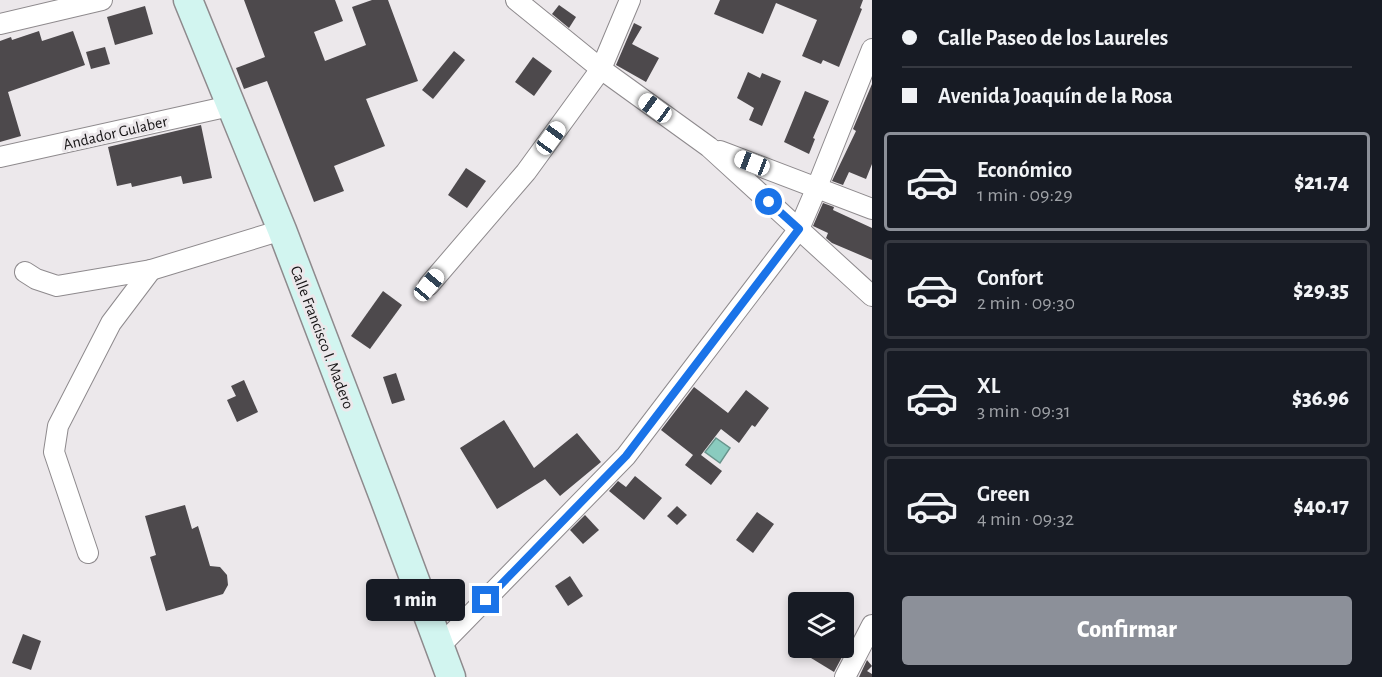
<!DOCTYPE html>
<html lang="es">
<meta charset="utf-8">
<style>
:root{--surface:#171b24;--page:#20242c;--text:#f1f3f6;--muted:#9ea1a6;--line:#363941;--accent:#8c9099}
body{margin:0;font-family:"Alegreya Sans",sans-serif;background:var(--page);color:var(--text);height:100vh;display:flex;flex-direction:column;font-size:22px;white-space:nowrap}
*{box-sizing:border-box;margin:0}
p{font-size:20px;color:var(--muted)}
.icon{flex:none;width:33px;height:33px;fill:none;stroke:currentColor;stroke-width:2;stroke-linecap:round;stroke-linejoin:round}
.map{position:relative;flex:1;overflow:hidden}
.panel{display:flex;flex-direction:column;background:var(--surface);width:510px}
.panel>*{flex:none}
.banner{display:grid;align-content:center;height:132px;padding:0 30px;background:var(--surface)}
.tools{position:absolute;left:788px;top:592px;display:grid;gap:12px}
.tools a{display:grid;place-items:center;width:66px;height:66px;border-radius:6px;background:var(--surface);box-shadow:0 3px 9px #0003;font-size:30px}
.end{position:absolute;width:27px;height:27px;margin:-14px;border:8px solid #1a73e8;background:#fff;box-shadow:0 0 0 3px #fff}
.from{border-radius:50%}
.bubble{position:absolute;height:42px;border-radius:6px;background:var(--surface);box-shadow:0 3px 9px #0003;font-size:20px;font-weight:800;line-height:42px;text-align:center}
.car{position:absolute;width:18px;height:36px;margin:-18px -9px;border-radius:8px;box-shadow:0 0 4px 2px #0007;background:linear-gradient(#fff 24%,#345 0 40%,#fff 0 76%,#345 0 86%,#fff 0)}
.banner b{display:flex;align-items:center;gap:21px;height:57px;font-size:22px}
.banner b+b{border-top:2px solid var(--line)}
.banner i{width:15px;height:15px;background:var(--text)}
ul{padding:0;list-style:none}
li{display:flex;align-items:center;gap:18px;height:99px;margin:0 12px 9px;padding:0 18px;border:3px solid var(--line);border-radius:6px}
li div{flex:1}
li b{display:block;font-size:22px}
li em{font-style:normal;font-weight:800}
li.selected{border-color:var(--accent)}
li>.icon{width:54px;height:54px;stroke-width:1.5}
.button{display:flex;gap:12px;margin-top:auto;padding:12px 30px}
.button a{flex:1;height:69px;border-radius:6px;background:var(--accent);color:#fff;font-size:24px;font-weight:800;line-height:69px;text-align:center}
main{display:flex;flex:1;min-height:0}
.map>svg:first-child{display:block}
.water{fill:#8acbbf;stroke:#68948c;stroke-width:1.5}
.building{fill:#4d494c}
.lines{fill:none;stroke-linecap:round;stroke-linejoin:round}
.minor-casing{stroke:#8e8a8d;stroke-width:22}
.secondary-casing{stroke:#8e8a8d;stroke-width:31}
.minor{stroke:#fff;stroke-width:20}
.secondary{stroke:#d2f5f0;stroke-width:28}
.route{stroke:#1a73e8;stroke-width:8}
.labels{text-anchor:middle;stroke-width:6;stroke-linejoin:round;paint-order:stroke}
.street-label{font-size:16px;fill:#171516;stroke:#ece8eb}
</style>
<main>
<div class="map">
<svg width="872" height="677" viewBox="0 0 872 677">
<rect width="100%" height="100%" fill="#ece8eb"/>
<path class="water" d="M716,438L730,448L720,463L705,452Z"/>
<g class="building">
<path d="M244,0H335L343,21L314,32L325,61L366,45L352,7L372,0H388L418,81L366,99L385,146L334,166L344,191L314,202L267,81L244,89L236,68L265,57Z"/>
<path d="M720,0H863L860,8L862,9L839,67L823,60L821,64L802,56L817,20L776,3L763,34L714,14Z"/>
<path d="M559,5L576,17L569,28L552,14Z"/>
<path d="M145,6L153,34L115,45L107,17Z"/>
<path d="M634,23L642,27L632,44L659,58L646,82L616,65Z"/>
<path d="M39,31L42,41L73,31L85,65L8,92L21,136L0,142V41L11,37L12,40Z"/>
<path d="M105,47L110,64L91,69L86,52Z"/>
<path d="M454,51L465,60L433,99L422,90Z"/>
<path d="M533,57L552,71L534,96L515,82Z"/>
<path d="M748,72L760,78L762,73L781,81L762,126L749,120L754,108L737,98Z"/>
<path d="M872,84V164L866,179L849,172L843,185L832,181L856,131L853,129Z"/>
<path d="M805,91L829,101L813,138L815,139L809,154L784,142Z"/>
<path d="M201,125L212,178L183,184L181,176L132,187L131,183L117,186L108,147Z"/>
<path d="M466,168L486,181L467,208L448,195Z"/>
<path d="M823,203L834,207L833,210L872,228V260L832,243L826,238L828,233L813,226Z"/>
<path d="M383,291L402,305L370,349L351,336Z"/>
<path d="M396,373L405,400L392,404L383,377Z"/>
<path d="M244,380L258,412L237,422L227,400L236,396L231,386Z"/>
<path d="M694,387L728,413L746,390L769,408L755,427L752,425L739,443L721,429L701,455L722,471L711,485L685,465L693,455L661,430Z"/>
<path d="M504,420L534,468L577,433L601,462L560,496L545,479L497,509L460,448Z"/>
<path d="M635,476L662,498L644,520L609,491L618,481L626,487Z"/>
<path d="M185,505L192,529L198,526L210,566L220,567L227,575L228,585L223,594L166,611L150,557L156,555L145,516Z"/>
<path d="M677,506L687,515L677,525L667,516Z"/>
<path d="M757,512L774,524L753,553L736,540Z"/>
<path d="M585,515L599,530L583,544L570,530Z"/>
<path d="M570,576L583,596L568,606L555,586Z"/>
<path d="M23,634L41,641L31,670L12,663Z"/>
<path d="M816,648H827L842,657L834,672L811,658Z"/>
<path d="M867,660L872,666L867,671L872,674V677H859Z"/>
</g>
<g class="lines">
<defs>
<g id="minor">
<path d="M516,0L601,69L709,147L872,296"/>
<path d="M0,24L102,0"/>
<path d="M720,151L872,209"/>
<path d="M0,157L230,106"/>
<path d="M25,272L36,279L57,286L151,270L282,230"/>
<path d="M429,285L526,172L601,69L630,0"/>
<path d="M88,553L54,452L58,426L111,323L151,270"/>
<path d="M439,647L626,456L799,229L817,187L872,49"/>
<path d="M845,677L872,625"/>
</g>
<path id="secondary" d="M188,0L282,230L385,500L451,677"/>
</defs>
<use href="#minor" class="minor-casing"/>
<use href="#secondary" class="secondary-casing"/>
<use href="#minor" class="minor"/>
<use href="#secondary" class="secondary"/>
</g>
<g class="lines">
<path class="route" d="M486,600L626,456L799,229L769,202"/>
</g>
<g class="labels">
<g class="street-label">
<text transform="translate(115 132) rotate(-13)" y="6">Andador Gulaber</text>
<text transform="translate(323 337) rotate(69)" y="6">Calle Francisco I. Madero</text>
</g>
</g>
</svg>
<div class="tools">
<a><svg class="icon" aria-label="layers" viewBox="0 0 24 24"><path d="M12 4l9 5-9 5-9-5zM3 14l9 5 9-5"/></svg></a>
</div>
<i class="end from" style="left:769px;top:202px"></i>
<i class="end" style="left:486px;top:600px"></i>
<div class="bubble" style="left:366px;top:579px;width:99px">1 min</div>
<i class="car" style="left:655px;top:108px;rotate:306deg"></i>
<i class="car" style="left:551px;top:138px;rotate:36deg"></i>
<i class="car" style="left:752px;top:163px;rotate:291deg"></i>
<i class="car" style="left:429px;top:285px;rotate:40deg"></i>
</div>
<section class="panel">
<div class="banner">
<b><i class="from"></i>Calle Paseo de los Laureles</b>
<b><i></i>Avenida Joaquín de la Rosa</b>
</div>
<ul>
<li class="selected"><svg class="icon" aria-label="car" viewBox="0 0 24 24"><path d="M5 17H2v-5l4-1 3-4h7l3 4 3 1v5h-3M9 17h6M6 11h13"/><circle cx="7" cy="17" r="2"/><circle cx="17" cy="17" r="2"/></svg><div><b>Económico</b><p>1 min · 09:29</p></div><em>$21.74</em></li>
<li><svg class="icon" aria-label="car" viewBox="0 0 24 24"><path d="M5 17H2v-5l4-1 3-4h7l3 4 3 1v5h-3M9 17h6M6 11h13"/><circle cx="7" cy="17" r="2"/><circle cx="17" cy="17" r="2"/></svg><div><b>Confort</b><p>2 min · 09:30</p></div><em>$29.35</em></li>
<li><svg class="icon" aria-label="car" viewBox="0 0 24 24"><path d="M5 17H2v-5l4-1 3-4h7l3 4 3 1v5h-3M9 17h6M6 11h13"/><circle cx="7" cy="17" r="2"/><circle cx="17" cy="17" r="2"/></svg><div><b>XL</b><p>3 min · 09:31</p></div><em>$36.96</em></li>
<li><svg class="icon" aria-label="car" viewBox="0 0 24 24"><path d="M5 17H2v-5l4-1 3-4h7l3 4 3 1v5h-3M9 17h6M6 11h13"/><circle cx="7" cy="17" r="2"/><circle cx="17" cy="17" r="2"/></svg><div><b>Green</b><p>4 min · 09:32</p></div><em>$40.17</em></li>
</ul>
<div class="button"><a>Confirmar</a></div>
</section>
</main>
